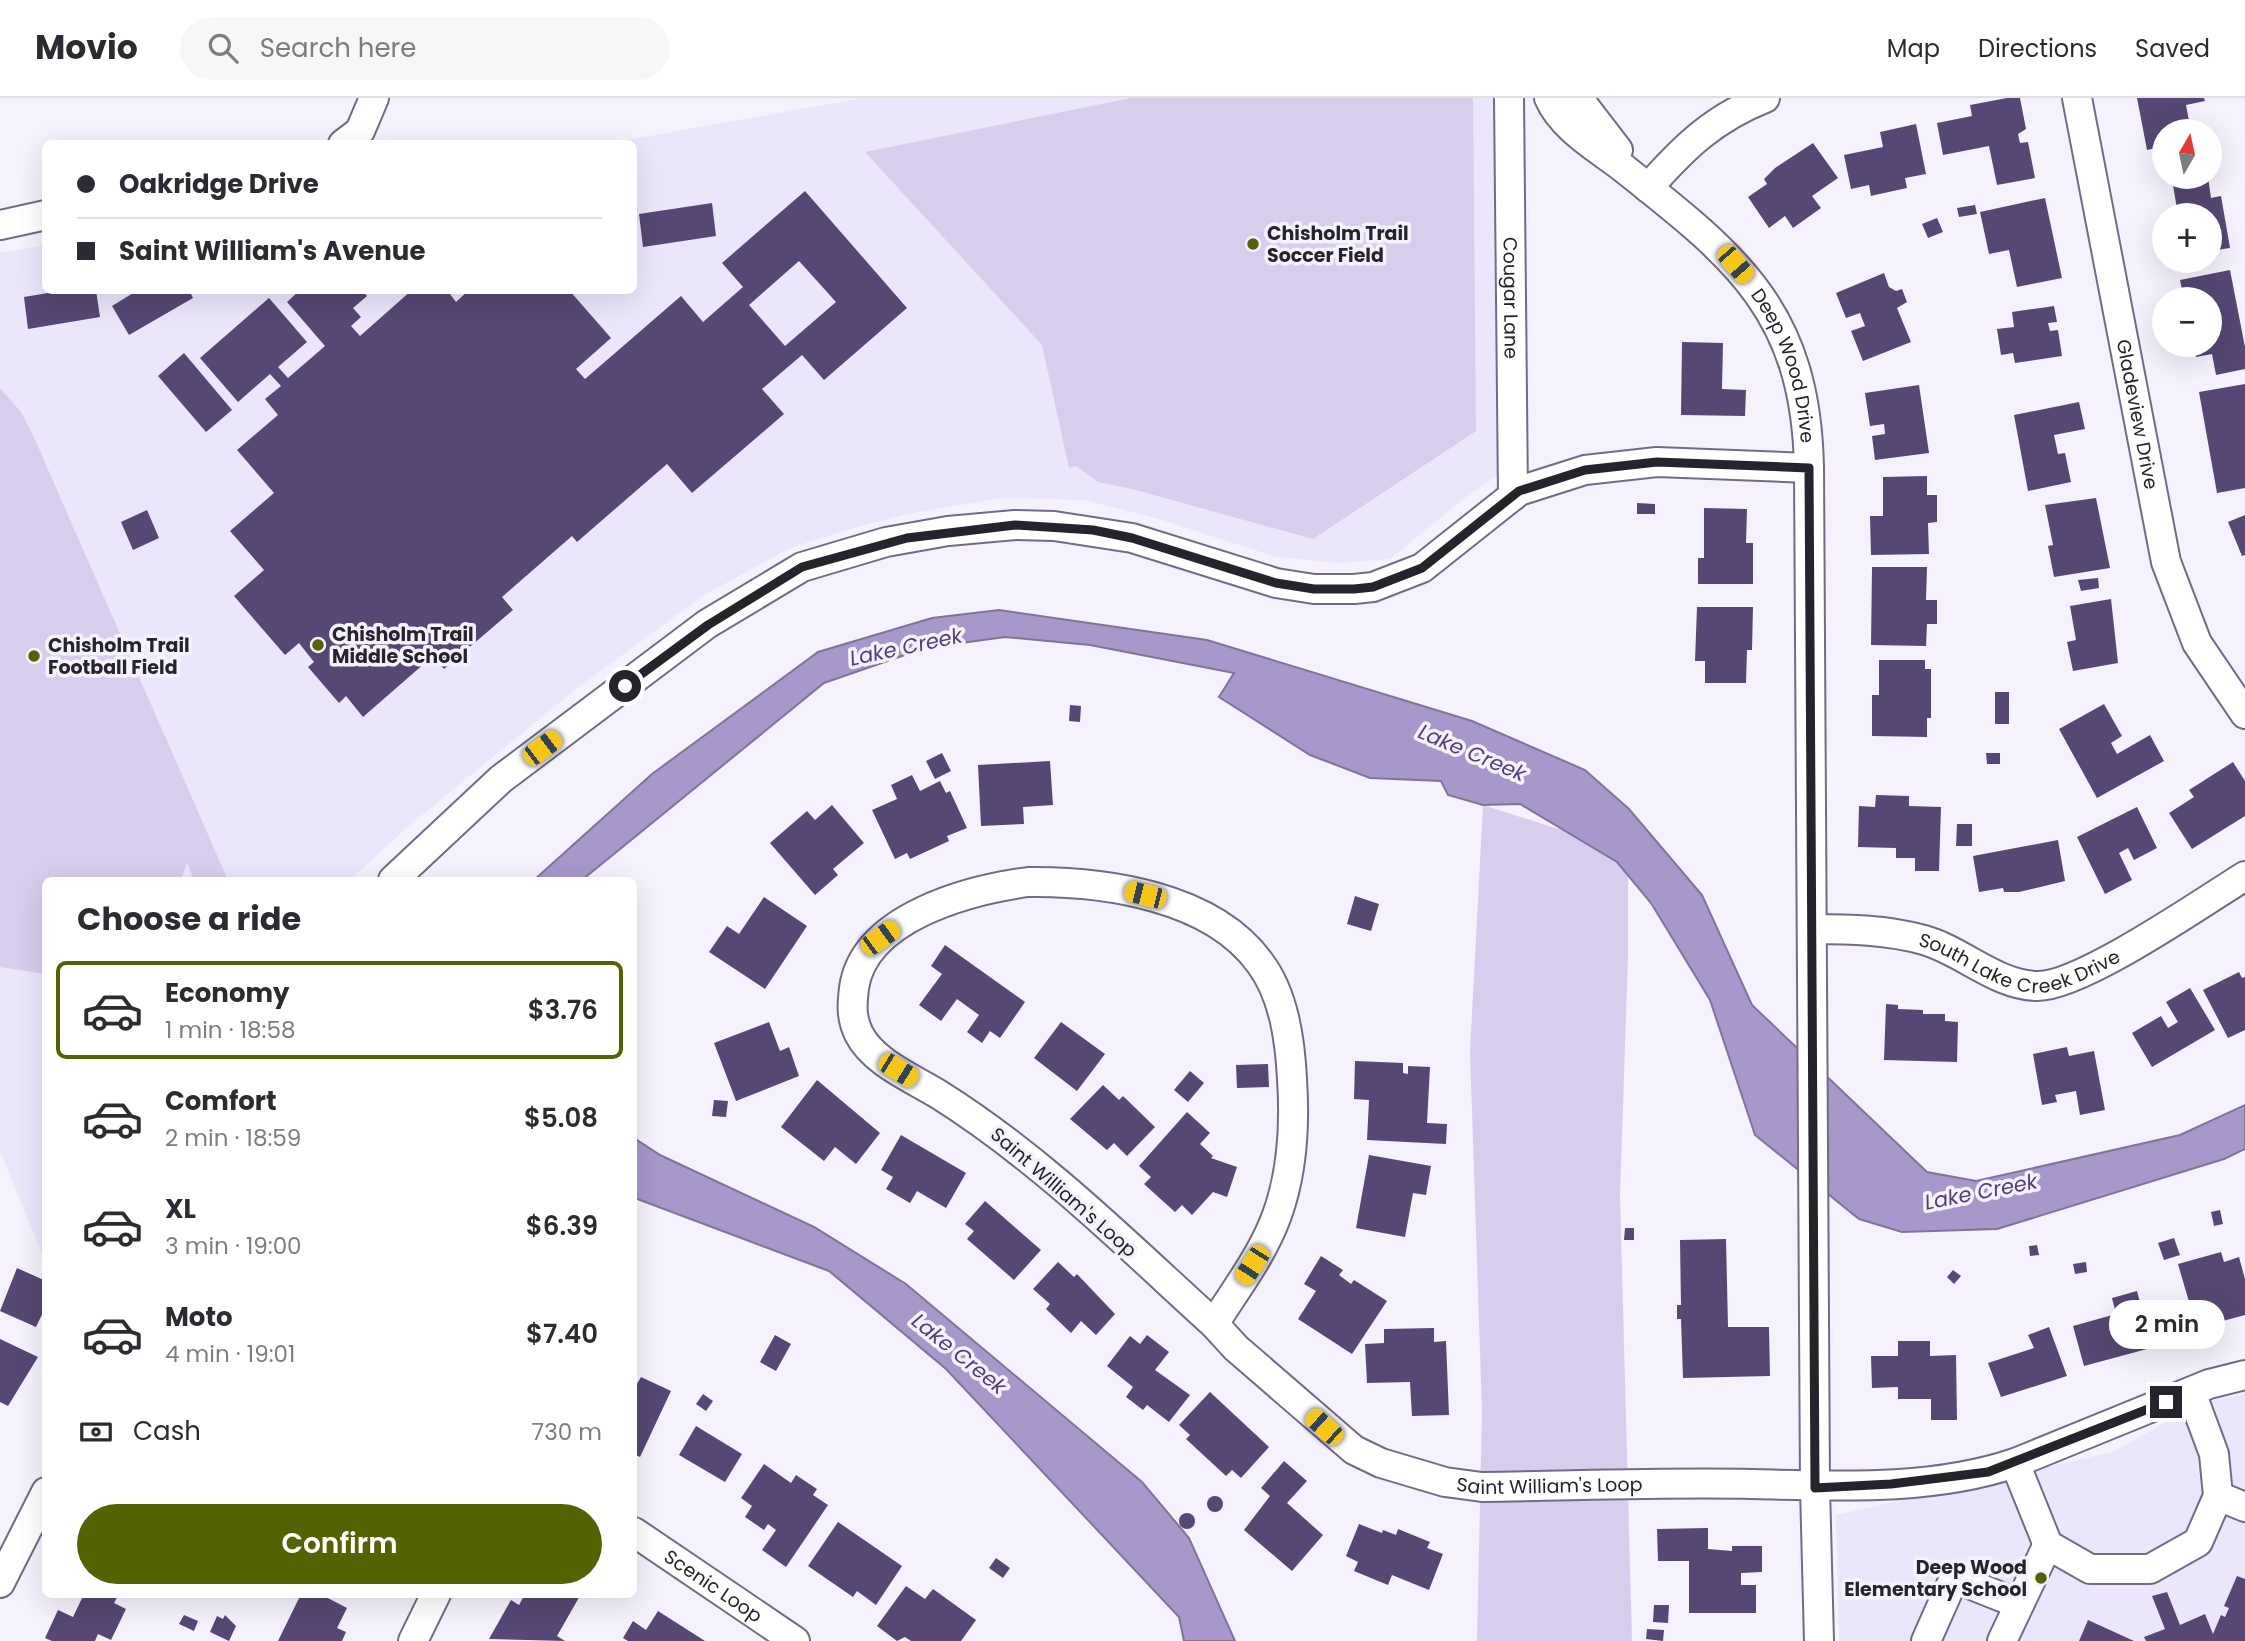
<!DOCTYPE html>
<meta charset="utf-8">
<style>
:root{--surface:#fff;--page:#f7f7f7;--text:#2b2b33;--muted:#7c7c81;--line:#e1e1e2;--accent:#556204}
body{margin:0;font-family:Poppins,sans-serif;background:var(--page);color:var(--text);height:100vh;display:flex;flex-direction:column;font-size:26px;white-space:nowrap}
*{box-sizing:border-box;margin:0}
p{font-size:23px;color:var(--muted)}
.icon{flex:none;width:38px;height:38px;fill:none;stroke:currentColor;stroke-width:2;stroke-linecap:round;stroke-linejoin:round}
.map{position:relative;flex:1;overflow:hidden}
.panel{position:absolute;left:42px;top:779px;width:595px;height:721px;display:flex;flex-direction:column;background:var(--surface);border-radius:10px;box-shadow:0 7px 28px #0002}
.panel>*{flex:none}
.hud{position:absolute;left:42px;top:42px;width:595px;height:154px;border-radius:10px;box-shadow:0 7px 28px #0002;display:grid;align-content:center;height:154px;padding:0 35px;background:var(--surface)}
.needle{width:46px;rotate:9deg}
.buttons{position:absolute;left:2152px;top:21px;display:grid;gap:14px}
.buttons a{display:grid;place-items:center;width:70px;height:70px;border-radius:50%;background:var(--surface);box-shadow:0 7px 28px #0002;font-size:35px}
.end{position:absolute;width:32px;height:32px;margin:-16px;border:9px solid #26232d;background:#fff;box-shadow:0 0 0 4px #fff}
.from{border-radius:50%}
.bubble{position:absolute;height:49px;border-radius:24px;background:var(--surface);box-shadow:0 7px 28px #0002;font-size:23px;font-weight:600;line-height:49px;text-align:center}
.car{position:absolute;width:21px;height:42px;margin:-21px -10px;border-radius:9px;box-shadow:0 0 5px 2px #0007;background:linear-gradient(#f5c518 24%,#345 0 40%,#f5c518 0 76%,#345 0 86%,#f5c518 0)}
.hud b{display:flex;align-items:center;gap:24px;height:66px;font-size:26px}
.hud b+b{border-top:2px solid var(--line)}
.hud i{width:18px;height:18px;background:var(--text)}
ul{padding:0;list-style:none}
li{display:flex;align-items:center;gap:21px;height:98px;margin:0 14px 10px;padding:0 21px;border:4px solid transparent;border-radius:10px}
li div{flex:1}
li b{display:block;font-size:26px}
li em{font-style:normal;font-weight:600}
li.active{border-color:var(--accent)}
li>.icon{width:63px;height:63px;stroke-width:1.5}
h2{padding:0 35px;font-size:32px;line-height:84px}
.pay{display:flex;align-items:center;gap:18px;height:77px;padding:0 35px;font-size:26px}
.pay p{margin-inline-start:auto}
.action{display:flex;gap:14px;margin-top:auto;padding:14px 35px}
.action a{flex:1;height:80px;border-radius:42px;background:var(--accent);color:#fff;font-size:28px;font-weight:600;line-height:80px;text-align:center}
header{display:flex;align-items:center;gap:42px;box-sizing:border-box;height:98px;padding:0 35px;background:var(--surface);border-bottom:2px solid var(--line)}
header strong{font-size:33px}
nav{display:flex;gap:38px;margin-inline-start:auto;font-size:24px}
.search{width:490px;height:63px;background:var(--page);display:flex;align-items:center;gap:18px;box-sizing:border-box;padding:0 24px;border-radius:38px;color:var(--muted);font-size:26px}
.map>svg:first-child{display:block}
.built{fill:#ece6fc}
.green{fill:#d7ceee}
.water{fill:#a797ca;stroke:#80749b;stroke-width:2}
.building{fill:#564774;fill-rule:evenodd}
.lines{fill:none;stroke-linecap:round;stroke-linejoin:round}
.minor-casing{stroke:#736b85;stroke-width:32}
.minor{stroke:#fff;stroke-width:28}
.route{stroke:#26232d;stroke-width:9}
.poi-dot{fill:#556204;stroke:#f5f2fe;stroke-width:2.5}
.labels{text-anchor:middle;stroke-width:7;stroke-linejoin:round;paint-order:stroke}
.poi-label{font-size:19px;font-weight:bold;fill:#26232d;stroke:#f5f2fe;text-anchor:start}
.street-label{font-size:19px;fill:#26232d;stroke:#f5f2fe}
.water-label{font-size:21px;font-style:italic;fill:#543d7c;stroke:#f5f2fe}
</style>
<header>
<strong>Movio</strong>
<div class="search"><svg class="icon" aria-label="search" viewBox="0 0 24 24"><circle cx="10" cy="10" r="6"/><path d="M15 15l6 6"/></svg>Search here</div>
<nav><a>Map</a><a>Directions</a><a>Saved</a></nav>
</header>
<div class="map">
<svg width="2245" height="1543" viewBox="0 0 2245 1543">
<rect width="100%" height="100%" fill="#f5f2fe"/>
<g class="built">
<path d="M863,0H1502L1503,374L1470,396L1390,461L1341,465L1276,459L1162,422L1085,402L1002,400L908,416L843,433L788,451L701,499L571,595L410,727L350,782H46L45,1163L0,1053V155L45,147L46,192H634V46L610,45Z"/>
<path d="M2245,1296V1543H1839L1836,1417L2113,1354L2202,1304Z"/>
</g>
<g class="green">
<path d="M1131,0H1473L1476,333L1313,441L1132,391L1098,384L1076,368L1069,370L1042,247L865,54Z"/>
<path d="M0,290L21,314L32,335L228,782H194L187,765L181,782H46L45,876L0,869Z"/>
<path d="M1483,707L1628,753V858L1620,1098L1632,1543H1477L1482,1314L1470,953Z"/>
</g>
<g class="water">
<path d="M999,512L1207,542L1472,623L1585,672L1629,711L1702,797L1752,907L1927,1074L1976,1083L2180,1037L2245,1007V1051L2224,1061L1997,1131L1902,1134L1859,1121L1755,1037L1710,902L1651,805L1617,764L1520,706L1483,707L1448,697L1441,683L1370,680L1310,657L1219,599L1234,575L1090,547L1005,539L925,550L824,585L582,782H534L652,676L818,554L932,520Z"/>
<path d="M634,1040L660,1057L814,1129L906,1186L1142,1384L1189,1440L1235,1543H1184L1179,1519L946,1271L829,1173L637,1101L634,1097Z"/>
</g>
<g class="building">
<path d="M2007,0H2020L2026,31L2018,36L2020,45L2028,44L2035,80L1997,87L1989,48L1943,57L1937,25L1972,18L1970,7Z"/>
<path d="M2137,0H2204L2205,3L2186,7L2191,33H2165V48L2147,52Z"/>
<path d="M1916,26L1926,76L1905,80L1907,90L1875,97L1871,98L1869,87L1851,91L1844,57L1883,49L1880,34Z"/>
<path d="M1813,45L1838,80L1812,98L1821,110L1793,130L1785,118L1769,130L1748,99L1767,86L1764,81L1775,70Z"/>
<path d="M2186,79H2208L2211,100L2221,98L2230,150L2210,153V117H2178L2172,81Z"/>
<path d="M805,93L907,210L824,282L802,257L762,291L784,316L692,395L667,366L577,444L572,438L502,499L513,512L444,571L433,558L363,619L346,598L339,605L308,569L314,564L299,545L285,557L234,498L264,472L230,433L274,395L237,352L278,317L265,301L281,288L270,276L238,304L200,260L269,200L307,244L278,269L288,280L325,248L287,204L300,192H362L367,198L353,210L361,219L351,228L360,238L412,192H447L456,204L469,192H569L611,240L576,271L585,281L681,198L703,224L743,189L722,165ZM799,163L836,204L785,248L749,207Z"/>
<path d="M2045,100L2062,180L2017,189L2009,152L1989,156L1980,114Z"/>
<path d="M712,105L716,138L643,149L639,116Z"/>
<path d="M1975,107L1977,116L1959,119L1957,110Z"/>
<path d="M1937,120L1943,134L1928,140L1922,126Z"/>
<path d="M2230,172L2245,249V271L2216,277L2212,256L2196,259L2193,247H2210V201H2184L2180,182Z"/>
<path d="M1884,175L1889,189L1896,193L1902,191L1907,204L1897,210L1911,244L1863,263L1851,233L1865,228L1860,215L1846,220L1836,195Z"/>
<path d="M66,192H96L100,219L28,231L24,199Z"/>
<path d="M138,192H189L193,200L129,237L112,208Z"/>
<path d="M2054,208L2057,224L2048,225L2050,233L2058,232L2062,258L2015,265L2013,255L2001,257L1997,231L2014,229L2012,214Z"/>
<path d="M1682,244L1723,245L1722,291L1746,292L1745,318L1681,317Z"/>
<path d="M184,255L232,312L206,334L158,278Z"/>
<path d="M2245,286V390L2217,395L2199,294Z"/>
<path d="M1919,287L1929,355L1875,362L1872,338L1885,336L1884,326L1870,328L1865,295Z"/>
<path d="M2079,304L2085,331L2054,337L2058,356L2065,355L2071,384L2028,393L2014,317Z"/>
<path d="M1927,378V397H1937V424L1928,425L1929,456L1871,457L1870,418H1883V379Z"/>
<path d="M2096,400L2110,470L2054,479L2048,448L2053,447L2045,407Z"/>
<path d="M1637,405L1655,406V416H1637Z"/>
<path d="M1704,410L1747,411L1746,445H1753V486H1698V460H1704Z"/>
<path d="M147,412L159,440L133,452L121,424Z"/>
<path d="M2245,417V457L2242,458L2228,424Z"/>
<path d="M1872,469H1927L1926,502H1937V526H1927L1926,548L1871,547Z"/>
<path d="M2098,480L2099,490L2081,493L2078,482Z"/>
<path d="M2111,501L2118,565L2073,573L2067,544L2076,542L2070,508Z"/>
<path d="M1697,509H1753L1752,552H1747L1746,585H1705V563H1695Z"/>
<path d="M1879,562H1925V571H1931V620H1927V639L1872,638V597H1879Z"/>
<rect x="1995" y="594" width="14" height="32"/>
<path d="M2104,606L2122,638L2111,645L2117,656L2150,637L2164,663L2097,700L2059,631Z"/>
<path d="M1070,607L1081,608L1080,624L1069,623Z"/>
<path d="M942,655L951,673L935,681L926,663Z"/>
<path d="M1986,655H2000V666H1987Z"/>
<path d="M1050,663L1053,707L1023,709L1024,726L981,728L978,667Z"/>
<path d="M2233,664L2245,683V718L2192,751L2169,715L2194,699L2189,692Z"/>
<path d="M912,677L920,693L940,683L946,695L950,693L967,730L947,738L949,743L910,761L907,755L895,761L872,712L897,701L891,687Z"/>
<path d="M1876,697L1909,698V708L1941,709L1939,773H1915V760H1896V750L1858,749L1859,708L1875,709Z"/>
<path d="M832,707L864,745L833,771L838,777L815,797L770,745L807,713L815,722Z"/>
<path d="M2137,709L2157,750L2134,762L2128,750L2119,755L2132,782L2105,796L2077,739Z"/>
<path d="M1957,726H1972V748H1956Z"/>
<path d="M2058,742L2065,783L2019,794H2004L2003,790L1979,794L1973,758Z"/>
<path d="M1355,798L1379,806L1371,833L1347,826Z"/>
<path d="M764,799L807,828L765,891L709,854L727,828L739,836Z"/>
<path d="M945,847L1025,904L1000,940L990,933L982,945L967,934L979,917L957,901L941,923L919,907L942,876L931,868Z"/>
<path d="M2239,874L2242,880L2245,879V932L2228,940L2203,892Z"/>
<path d="M2190,890L2215,932L2152,969L2132,935L2161,918L2168,930L2178,924L2166,904Z"/>
<path d="M1886,906L1898,907V911L1923,912V916H1945V923L1958,924L1957,964L1884,962Z"/>
<path d="M769,924L780,953L789,949L799,978L736,1003L714,945Z"/>
<path d="M1061,924L1105,956L1077,993L1034,960Z"/>
<path d="M2067,949L2069,958L2094,953L2105,1012L2080,1017L2076,993L2055,997L2057,1004L2042,1007L2033,956Z"/>
<path d="M1355,963L1403,965V975L1408,976V968L1430,969L1427,1025L1447,1026L1446,1046L1367,1042L1369,1002L1354,1001Z"/>
<path d="M1268,966L1269,989L1237,990L1236,967Z"/>
<path d="M1190,973L1204,985L1188,1004L1174,992Z"/>
<path d="M817,982L880,1035L856,1066L835,1049L824,1063L781,1029Z"/>
<path d="M1103,987L1119,1002L1123,998L1155,1029L1127,1058L1114,1045L1107,1052L1070,1021Z"/>
<path d="M714,1002L728,1003L726,1019L712,1018Z"/>
<path d="M1187,1014L1210,1035L1200,1046L1213,1058L1211,1060L1237,1069L1227,1099L1213,1094L1192,1117L1182,1107L1175,1114L1144,1086L1151,1079L1139,1068Z"/>
<path d="M901,1037L966,1075L946,1110L917,1093L910,1105L886,1091L893,1079L881,1072Z"/>
<path d="M1369,1057L1431,1068L1426,1097L1413,1095L1405,1139L1356,1130Z"/>
<path d="M985,1103L1041,1152L1014,1182L967,1141L974,1133L965,1126Z"/>
<path d="M2220,1112L2223,1126L2214,1128L2211,1114Z"/>
<path d="M1625,1130H1634V1142H1624Z"/>
<path d="M2174,1140L2180,1157L2164,1162L2158,1145Z"/>
<path d="M1726,1141L1728,1229H1769L1770,1278L1683,1280L1681,1221H1677V1207H1681L1680,1142Z"/>
<path d="M2037,1147L2039,1157L2030,1158L2029,1148Z"/>
<path d="M2221,1154L2224,1164L2239,1159L2245,1181V1217L2219,1224L2216,1215L2194,1221L2178,1166Z"/>
<path d="M1321,1158L1343,1172L1339,1177L1351,1186L1354,1182L1387,1203L1352,1256L1298,1221L1316,1193L1304,1186Z"/>
<path d="M1058,1164L1074,1179L1077,1176L1115,1216L1096,1237L1081,1223L1071,1235L1046,1211L1050,1206L1033,1191Z"/>
<path d="M2086,1164L2087,1174L2075,1176L2073,1166Z"/>
<path d="M17,1170L46,1183V1208L36,1229L0,1213Z"/>
<path d="M1953,1172L1961,1178L1954,1186L1947,1179Z"/>
<path d="M2137,1193L2142,1212L2162,1206L2173,1244L2084,1268L2073,1228L2116,1216L2112,1200Z"/>
<path d="M2049,1229L2067,1278L2001,1299L1988,1265L2034,1250L2028,1237Z"/>
<path d="M1434,1230V1244L1446,1243L1449,1317L1412,1318L1410,1284L1367,1285L1365,1246L1384,1245V1231Z"/>
<path d="M775,1237L791,1246L776,1273L760,1264Z"/>
<path d="M1147,1237L1169,1254L1155,1272L1190,1297L1169,1324L1147,1307L1143,1312L1126,1299L1133,1289L1107,1268L1130,1238L1140,1246Z"/>
<path d="M0,1241L38,1259L8,1308L0,1304Z"/>
<path d="M1898,1243H1930V1258L1956,1257L1957,1322H1931V1301H1898V1289L1872,1290L1871,1258H1898Z"/>
<path d="M641,1279L671,1293L640,1359L634,1356V1291Z"/>
<path d="M1210,1294L1269,1349L1241,1380L1232,1372L1226,1378L1186,1341L1190,1337L1179,1327Z"/>
<path d="M703,1296L713,1303L706,1313L696,1306Z"/>
<path d="M696,1328L742,1356L725,1384L679,1357Z"/>
<path d="M1284,1363L1307,1383L1287,1405L1323,1437L1292,1473L1244,1432L1270,1398L1261,1390Z"/>
<path d="M764,1366L791,1385L796,1377L817,1391L813,1397L828,1407L786,1469L762,1452L776,1432L768,1426L764,1432L745,1419L752,1408L741,1400Z"/>
<circle cx="1215" cy="1406" r="8"/>
<circle cx="1187" cy="1423" r="8"/>
<path d="M838,1424L902,1468L876,1507L857,1493L853,1499L808,1468Z"/>
<path d="M1359,1426L1382,1435L1383,1432L1396,1437L1398,1431L1430,1444L1427,1450L1443,1456L1429,1492L1392,1477L1388,1487L1354,1473L1358,1464L1346,1458Z"/>
<path d="M1708,1430V1451L1732,1453V1448H1762V1474L1741,1475V1487H1756V1515H1689V1463H1658L1657,1431Z"/>
<path d="M996,1460L1010,1470L1003,1480L989,1470Z"/>
<path d="M2237,1478L2245,1481V1543H2146L2144,1539L2165,1531L2152,1498L2167,1494L2180,1527L2205,1516L2213,1536L2221,1517L2225,1519L2229,1510L2224,1508Z"/>
<path d="M906,1488L925,1501L933,1491L976,1522L961,1543H911L905,1539L897,1543L877,1528Z"/>
<path d="M84,1496H119L114,1505L126,1511L111,1542L98,1536L95,1543H52L45,1540L58,1512L73,1519Z"/>
<path d="M301,1496H320L347,1510L337,1530L346,1534L342,1543H278Z"/>
<path d="M525,1496H581L557,1538L565,1543L489,1541L511,1502L519,1507Z"/>
<path d="M1654,1507H1669L1668,1525L1653,1524Z"/>
<path d="M658,1513L705,1543H628L623,1540L633,1523L646,1532Z"/>
<path d="M184,1517L198,1523L194,1533L179,1526Z"/>
<path d="M225,1517L236,1528L229,1543L210,1534L217,1518L223,1521Z"/>
<path d="M2088,1522L2134,1543H2079Z"/>
<path d="M1647,1531L1664,1532L1663,1543L1646,1541Z"/>
</g>
<g class="lines">
<defs>
<g id="minor">
<path id="s1" d="M1509,0L1513,398"/>
<path id="s2" d="M1549,0C1562,30 1597,50 1622,69C1737,160 1806,213 1809,370L1815,1390L1819,1543"/>
<path d="M1578,0L1618,52"/>
<path id="s3" d="M2077,0L2166,464L2197,545L2245,616"/>
<path d="M343,46L360,33L374,0"/>
<path d="M1648,90C1684,49 1714,20 1765,0"/>
<path d="M0,127L46,117"/>
<path d="M393,782L501,681L707,526L802,469L886,444L948,433L1015,427L1054,428L1132,440L1276,485L1314,491H1354L1373,489L1422,470L1519,393L1585,372L1657,364L1809,370"/>
<path d="M1028,784C1104,783 1212,798 1260,865C1284,897 1290,942 1292,981C1295,1026 1293,1073 1277,1117C1263,1156 1236,1191 1214,1226C1125,1145 1040,1060 938,996C912,980 873,964 859,936C851,920 852,907 854,890C864,819 969,792 1028,784Z"/>
<path id="s4" d="M1813,831C1850,831 1888,832 1924,842C1963,853 1997,888 2038,888C2082,888 2203,804 2245,778"/>
<path id="s5" d="M1214,1226L1236,1250L1354,1352L1381,1365L1445,1384L1482,1389C1572,1388 1662,1384 1752,1386C1839,1388 1932,1393 2015,1365L2209,1286L2245,1277"/>
<path d="M2015,1365L2048,1447L2090,1471H2150L2198,1444L2218,1398L2214,1356L2191,1294"/>
<path d="M2218,1398L2245,1409"/>
<path id="s6" d="M634,1434L795,1543"/>
<path d="M0,1485L46,1394"/>
<path d="M413,1543L436,1496"/>
<path d="M1926,1543L1954,1480L2019,1506"/>
<path d="M2002,1543L2048,1446"/>
</g>
</defs>
<use href="#minor" class="minor-casing"/>
<use href="#minor" class="minor"/>
</g>
<g class="lines">
<path class="route" d="M625,588L708,527L802,469L907,440L1015,427L1093,432L1132,440L1276,485L1314,491H1354L1373,489L1422,470L1519,393L1585,372L1657,364L1809,370L1815,1390L1891,1386L1988,1374L2166,1304"/>
</g>
<g class="poi-dot">
<circle cx="1253" cy="146" r="7"/>
<circle cx="318" cy="547" r="7"/>
<circle cx="34" cy="558" r="7"/>
<circle cx="2041" cy="1480" r="7"/>
</g>
<g class="labels">
<g class="poi-label">
<text x="1267" y="142">Chisholm Trail<tspan x="1267" dy="22">Soccer Field</tspan></text>
<text x="332" y="543">Chisholm Trail<tspan x="332" dy="22">Middle School</tspan></text>
<text x="48" y="554">Chisholm Trail<tspan x="48" dy="22">Football Field</tspan></text>
<text x="2027" y="1476" text-anchor="end">Deep Wood<tspan x="2027" dy="22">Elementary School</tspan></text>
</g>
<g class="street-label">
<text dy="7" stroke="none"><textPath href="#s1" startOffset="200">Cougar Lane</textPath></text>
<text dy="7" stroke="none"><textPath href="#s2" startOffset="366">Deep Wood Drive</textPath></text>
<text dy="7" stroke="none"><textPath href="#s3" startOffset="322">Gladeview Drive</textPath></text>
<text dy="7" stroke="none"><textPath href="#s4" startOffset="215">South Lake Creek Drive</textPath></text>
<text transform="translate(1064 1094) rotate(41)" y="7">Saint William's Loop</text>
<text dy="7" stroke="none"><textPath href="#s5" startOffset="390">Saint William's Loop</textPath></text>
<text dy="7" stroke="none"><textPath href="#s6" startOffset="96">Scenic Loop</textPath></text>
</g>
<g class="water-label">
<text transform="translate(906 549) rotate(-12)" y="7">Lake Creek</text>
<text transform="translate(1472 655) rotate(23)" y="7">Lake Creek</text>
<text transform="translate(1981 1094) rotate(-11)" y="7">Lake Creek</text>
<text transform="translate(959 1256) rotate(39)" y="7">Lake Creek</text>
</g>
</g>
</svg>
<div class="buttons">
<a><svg class="needle" viewBox="-14 -14 28 28"><path d="M0-13l5 13h-10z" fill="#e53935"/><path d="M0 13l5-13h-10z" fill="#7c7c81"/></svg></a>
<a>+</a>
<a>−</a>
</div>
<i class="end from" style="left:625px;top:588px"></i>
<i class="end" style="left:2166px;top:1304px"></i>
<div class="bubble" style="left:2109px;top:1202px;width:116px">2 min</div>
<i class="car" style="left:1735px;top:166px;rotate:139deg"></i>
<i class="car" style="left:542px;top:650px;rotate:53deg"></i>
<i class="car" style="left:1145px;top:797px;rotate:284deg"></i>
<i class="car" style="left:880px;top:840px;rotate:54deg"></i>
<i class="car" style="left:898px;top:972px;rotate:122deg"></i>
<i class="car" style="left:1252px;top:1167px;rotate:213deg"></i>
<i class="car" style="left:1324px;top:1329px;rotate:312deg"></i>
<div class="hud">
<b><i class="from"></i>Oakridge Drive</b>
<b><i></i>Saint William's Avenue</b>
</div>
<section class="panel">
<h2>Choose a ride</h2>
<ul>
<li class="active"><svg class="icon" aria-label="car" viewBox="0 0 24 24"><path d="M5 17H2v-5l4-1 3-4h7l3 4 3 1v5h-3M9 17h6M6 11h13"/><circle cx="7" cy="17" r="2"/><circle cx="17" cy="17" r="2"/></svg><div><b>Economy</b><p>1 min · 18:58</p></div><em>$3.76</em></li>
<li><svg class="icon" aria-label="car" viewBox="0 0 24 24"><path d="M5 17H2v-5l4-1 3-4h7l3 4 3 1v5h-3M9 17h6M6 11h13"/><circle cx="7" cy="17" r="2"/><circle cx="17" cy="17" r="2"/></svg><div><b>Comfort</b><p>2 min · 18:59</p></div><em>$5.08</em></li>
<li><svg class="icon" aria-label="car" viewBox="0 0 24 24"><path d="M5 17H2v-5l4-1 3-4h7l3 4 3 1v5h-3M9 17h6M6 11h13"/><circle cx="7" cy="17" r="2"/><circle cx="17" cy="17" r="2"/></svg><div><b>XL</b><p>3 min · 19:00</p></div><em>$6.39</em></li>
<li><svg class="icon" aria-label="car" viewBox="0 0 24 24"><path d="M5 17H2v-5l4-1 3-4h7l3 4 3 1v5h-3M9 17h6M6 11h13"/><circle cx="7" cy="17" r="2"/><circle cx="17" cy="17" r="2"/></svg><div><b>Moto</b><p>4 min · 19:01</p></div><em>$7.40</em></li>
</ul>
<div class="pay"><svg class="icon" aria-label="cash" viewBox="0 0 24 24"><path d="M3 7h18v10H3z"/><circle cx="12" cy="12" r="2"/></svg>Cash<p>730 m</p></div>
<div class="action"><a>Confirm</a></div>
</section>
</div>
